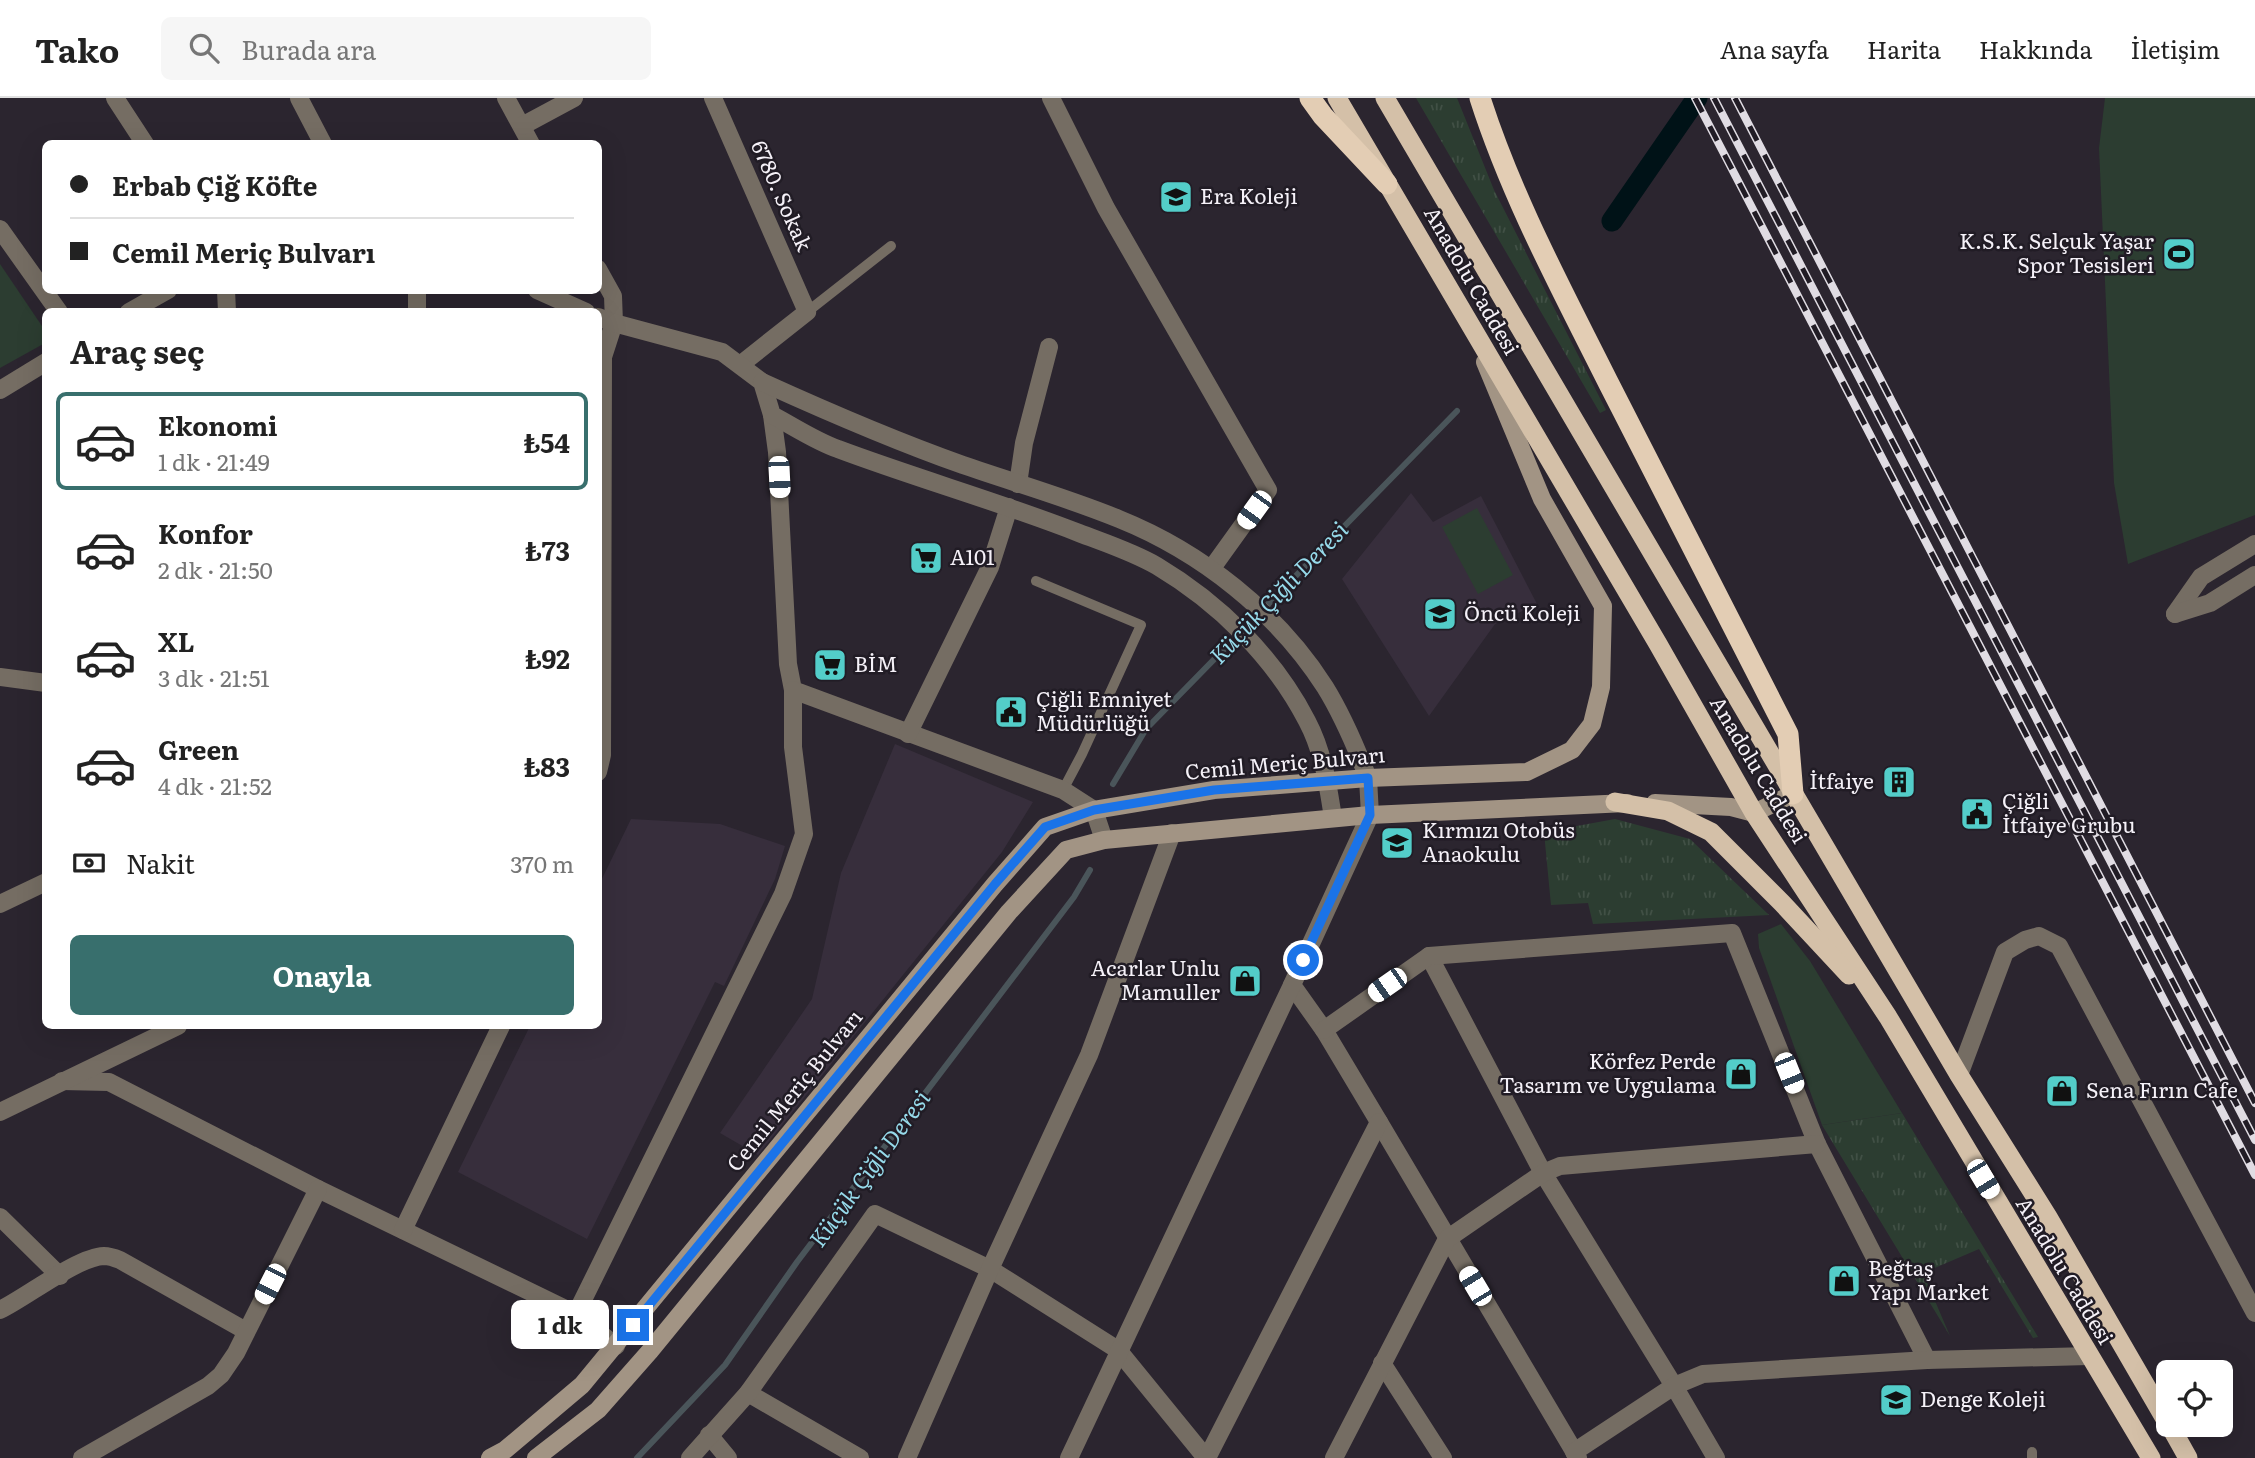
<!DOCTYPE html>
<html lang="tr">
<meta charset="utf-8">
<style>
:root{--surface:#fff;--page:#f6f6f6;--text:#222;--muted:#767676;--line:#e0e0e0;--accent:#386f6d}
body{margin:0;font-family:Literata,serif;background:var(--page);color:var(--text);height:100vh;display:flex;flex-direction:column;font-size:26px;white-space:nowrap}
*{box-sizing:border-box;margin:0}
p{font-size:23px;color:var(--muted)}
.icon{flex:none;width:38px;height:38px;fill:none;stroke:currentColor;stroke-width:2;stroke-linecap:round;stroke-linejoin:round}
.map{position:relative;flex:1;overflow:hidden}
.sheet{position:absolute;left:42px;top:210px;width:560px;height:721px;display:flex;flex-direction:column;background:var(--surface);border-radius:10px;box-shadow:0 7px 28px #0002}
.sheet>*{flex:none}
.guide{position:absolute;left:42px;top:42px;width:560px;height:154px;border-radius:10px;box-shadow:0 7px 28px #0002;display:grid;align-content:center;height:154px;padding:0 28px;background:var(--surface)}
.controls{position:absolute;left:2156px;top:1262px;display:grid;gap:14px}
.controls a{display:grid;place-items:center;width:77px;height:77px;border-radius:10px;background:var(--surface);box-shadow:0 7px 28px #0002;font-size:35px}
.end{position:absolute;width:32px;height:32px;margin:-16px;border:9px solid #1a73e8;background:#fff;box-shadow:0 0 0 4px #fff}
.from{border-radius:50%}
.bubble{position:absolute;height:49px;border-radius:10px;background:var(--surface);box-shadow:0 7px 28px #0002;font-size:23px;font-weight:700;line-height:49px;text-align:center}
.car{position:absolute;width:21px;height:42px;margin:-21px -10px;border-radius:9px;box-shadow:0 0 5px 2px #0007;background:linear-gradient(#fff 24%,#345 0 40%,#fff 0 76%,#345 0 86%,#fff 0)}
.guide b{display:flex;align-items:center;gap:24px;height:66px;font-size:26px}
.guide b+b{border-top:2px solid var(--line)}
.guide i{width:18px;height:18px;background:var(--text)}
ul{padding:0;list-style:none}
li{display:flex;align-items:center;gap:21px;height:98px;margin:0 14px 10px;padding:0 14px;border:4px solid transparent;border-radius:10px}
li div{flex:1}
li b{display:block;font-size:26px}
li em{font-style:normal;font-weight:700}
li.active{border-color:var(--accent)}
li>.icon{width:63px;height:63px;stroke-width:1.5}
h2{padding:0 28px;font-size:32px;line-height:84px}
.pay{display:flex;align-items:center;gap:18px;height:77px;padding:0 28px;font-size:26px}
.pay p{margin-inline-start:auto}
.cta{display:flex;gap:14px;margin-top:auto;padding:14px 28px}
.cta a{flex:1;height:80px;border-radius:10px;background:var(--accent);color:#fff;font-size:28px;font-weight:700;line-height:80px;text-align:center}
header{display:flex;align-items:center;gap:42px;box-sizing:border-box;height:98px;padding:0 35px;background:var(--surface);border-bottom:2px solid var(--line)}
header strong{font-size:33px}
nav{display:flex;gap:38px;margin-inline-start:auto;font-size:24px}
.search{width:490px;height:63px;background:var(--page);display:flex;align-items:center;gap:18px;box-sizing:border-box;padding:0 24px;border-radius:10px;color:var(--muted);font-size:26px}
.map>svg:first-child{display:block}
.built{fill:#372e3c}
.grass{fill:url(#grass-tufts)}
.park{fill:#2c3d31}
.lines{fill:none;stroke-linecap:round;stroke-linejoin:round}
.stream{stroke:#4a555a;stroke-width:6}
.canal{stroke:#001217;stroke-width:21}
.service{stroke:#756d63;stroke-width:10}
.minor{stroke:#756d63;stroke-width:18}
.tertiary{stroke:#756d63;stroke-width:18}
.secondary{stroke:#a29484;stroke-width:18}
.trunk{stroke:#d4c0a8;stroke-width:19}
.motorway{stroke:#e3cdb4;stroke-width:21}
.rail-casing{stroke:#e0dce3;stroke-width:8}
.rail{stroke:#211c25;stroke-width:5;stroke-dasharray:16;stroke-linecap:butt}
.route{stroke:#1a73e8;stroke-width:9}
.labels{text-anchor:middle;stroke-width:5;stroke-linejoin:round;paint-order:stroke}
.street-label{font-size:21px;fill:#f5f1f8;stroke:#211c25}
.poi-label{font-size:21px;fill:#f5f1f8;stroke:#211c25;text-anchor:start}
.water-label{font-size:23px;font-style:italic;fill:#96daea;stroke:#211c25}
</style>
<header>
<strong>Tako</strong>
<div class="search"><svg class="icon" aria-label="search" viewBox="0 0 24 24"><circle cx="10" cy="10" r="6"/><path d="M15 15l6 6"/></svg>Burada ara</div>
<nav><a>Ana sayfa</a><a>Harita</a><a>Hakkında</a><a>İletişim</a></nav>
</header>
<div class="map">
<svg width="2255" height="1360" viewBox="0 0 2255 1360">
<defs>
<pattern id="grass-tufts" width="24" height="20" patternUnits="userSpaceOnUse" patternTransform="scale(1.75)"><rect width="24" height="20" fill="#2c3d31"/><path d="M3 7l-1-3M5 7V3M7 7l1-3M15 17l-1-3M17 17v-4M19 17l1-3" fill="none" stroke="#415045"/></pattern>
</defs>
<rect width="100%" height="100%" fill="#2b252f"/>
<g class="built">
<path d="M1411,395L1433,424L1481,398L1537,506L1495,526L1429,618L1342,481Z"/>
<path d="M895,646L1033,704L1002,754L758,1057L720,1035L812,901L841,775Z"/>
<path d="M631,721L720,726L785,748L775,781L724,888L715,884L587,1141L458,1074L530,928H598L599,787Z"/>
</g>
<g class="grass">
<path d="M1416,0H1457L1494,92L1606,312L1600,315Z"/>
<path d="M1615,721L1690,741L1769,817L1593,826L1588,805L1551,807L1544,734Z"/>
<path d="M1902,1015L2038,1239L2033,1240L1979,1151L1923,1175L1950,1238L1822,1027Z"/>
</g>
<g class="park">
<path d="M2105,0H2255V417L2128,466L2114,385L2099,50Z"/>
<path d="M0,166L46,234L45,245L0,270Z"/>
<path d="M1477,410L1513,477L1478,496L1442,429Z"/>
<path d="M1781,826L1810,863L1902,1015L1822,1027L1759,850L1758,836Z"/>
</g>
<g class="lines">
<g class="stream">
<path d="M1113,686L1146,631L1457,313"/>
<path d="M637,1360L725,1267L797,1164L1074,799L1090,772"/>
</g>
<path class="canal" d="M1612,123L1697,0"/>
<g class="service">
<path d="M807,214L891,148"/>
<path d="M1036,483L1141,527L1082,656L1063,692"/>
<path d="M2032,1354V1360"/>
</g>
<g class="minor">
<path d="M115,0L145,46"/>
<path d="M299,0L323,46"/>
<path d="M506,0L531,46"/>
<path d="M713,0L807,214L740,267"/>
<path d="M1051,0L1106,110L1268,392L1212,470"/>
<path d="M522,28L574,0"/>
<path d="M0,131L59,214"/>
<path d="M598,171L613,198L614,225L603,259L602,657L598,674"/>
<path d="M417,192V214"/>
<path d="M772,317L777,354L788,566L793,592L1063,692L1094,712L1104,742"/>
<path d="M1018,386L1024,345L1049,249"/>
<path d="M0,579L46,585"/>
<path d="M908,636L990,469L1009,409"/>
<path d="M1368,680L1370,717L1292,887L1324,932L1379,1024L1578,1360"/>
<path d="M1429,858L1543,1075L1674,1288L1716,1360"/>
<path d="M1324,932L1429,858L1732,835L1817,1046L1927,1262"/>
<path d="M1959,977L2005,854L2025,842L2039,838L2059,848L2255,1215"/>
<path d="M62,983L109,984L318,1091L576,1216L616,1248"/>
<path d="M0,1014L178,928"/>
<path d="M0,1119L60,1178"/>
<path d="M403,1132L501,928"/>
<path d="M0,1212C27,1199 77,1159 104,1158C109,1158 115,1160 120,1162L246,1233"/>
<path d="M576,1216L783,796L804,736L793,649V592"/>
<path d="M1382,1265L1443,1360"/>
<path d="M748,1295L860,1360"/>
<path d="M709,1337L728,1360"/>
<path d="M1574,1354L1674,1288L1703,1276L1927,1262L2089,1258"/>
<path d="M82,1360L208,1288L221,1277L236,1255L318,1091"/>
<path d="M690,1360L748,1295L875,1116L990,1171L1118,1252L1206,1360"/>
<path d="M907,1360L990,1171L1089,957L1172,735"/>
<path d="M1069,1360L1292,887"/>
<path d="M1207,1360L1379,1024"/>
<path d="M1334,1360L1447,1141L1543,1075L1560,1068L1817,1046"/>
</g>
<g class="tertiary">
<path d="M226,192L227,214"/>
<path d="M537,192L586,214"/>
<path d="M129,214L168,192"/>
<path d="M598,219L614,225L722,254L762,284L772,317C793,328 815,343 838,351C918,381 1000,404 1079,435C1105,445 1133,454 1157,468C1219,505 1274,559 1307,623C1323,653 1328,687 1333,720"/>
<path d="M762,284C828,314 895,343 963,367C1015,385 1068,400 1119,421C1201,454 1277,514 1325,589C1343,618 1356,649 1368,680"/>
<path d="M0,292L46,264"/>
<path d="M2175,516L2201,479L2255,446"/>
<path d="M2175,516L2210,505L2255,477"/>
<path d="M0,806L46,784"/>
</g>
<g class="secondary">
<path d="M1655,705L1731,709L1754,715L1793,696"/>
<path d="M490,1360L505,1352L582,1287L995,786L1045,729L1094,712L1214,692L1368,680L1527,674L1572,652L1592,626L1601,589L1603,508L1542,401L1485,264"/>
<path d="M536,1360L598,1312L650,1253L1009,814L1066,752L1104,742L1370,717L1627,705"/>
</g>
<g class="trunk">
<path d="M1337,0L1658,546L1754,715L1888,919L2151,1360"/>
<path d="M1385,0L1959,977L2048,1119L2168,1326"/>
<path d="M1615,704L1668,713L1711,734L1782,805L1849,877"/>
<path d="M2169,1326L2188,1360"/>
</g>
<g class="motorway">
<path d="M1310,0L1323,18L1387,86"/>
<path d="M1480,0C1512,100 1562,192 1609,286C1669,403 1728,520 1788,636L1793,696"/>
</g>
<defs>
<g id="rail">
<path d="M1695,0L2255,1077"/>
<path d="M1714,0L2255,1042"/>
<path d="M1735,0L2255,1005"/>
</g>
</defs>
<use href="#rail" class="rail-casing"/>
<use href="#rail" class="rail"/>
</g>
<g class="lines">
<path class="route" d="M633,1227L995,786L1045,729L1094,712L1214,692L1368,680L1370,717L1303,862"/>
</g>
<defs>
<symbol id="school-square" viewBox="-11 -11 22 22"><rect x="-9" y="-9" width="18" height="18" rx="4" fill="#53cdc9" stroke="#211c25"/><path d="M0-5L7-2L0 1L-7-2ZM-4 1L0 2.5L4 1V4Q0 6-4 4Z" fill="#111"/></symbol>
<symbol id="stadium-square" viewBox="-11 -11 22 22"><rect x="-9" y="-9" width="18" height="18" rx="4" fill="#53cdc9" stroke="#211c25"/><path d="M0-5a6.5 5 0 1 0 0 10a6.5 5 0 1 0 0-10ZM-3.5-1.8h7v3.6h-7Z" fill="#111"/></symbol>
<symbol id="supermarket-square" viewBox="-11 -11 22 22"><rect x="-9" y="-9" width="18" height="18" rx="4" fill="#53cdc9" stroke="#211c25"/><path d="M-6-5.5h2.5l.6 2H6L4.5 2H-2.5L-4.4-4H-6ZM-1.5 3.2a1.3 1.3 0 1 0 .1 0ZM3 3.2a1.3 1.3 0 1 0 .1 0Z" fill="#111"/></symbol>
<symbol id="civic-square" viewBox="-11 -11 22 22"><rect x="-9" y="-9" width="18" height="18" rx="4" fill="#53cdc9" stroke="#211c25"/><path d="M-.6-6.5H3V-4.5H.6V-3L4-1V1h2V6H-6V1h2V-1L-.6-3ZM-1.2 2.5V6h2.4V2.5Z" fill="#111"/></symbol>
<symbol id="building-square" viewBox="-11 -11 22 22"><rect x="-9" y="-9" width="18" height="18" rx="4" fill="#53cdc9" stroke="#211c25"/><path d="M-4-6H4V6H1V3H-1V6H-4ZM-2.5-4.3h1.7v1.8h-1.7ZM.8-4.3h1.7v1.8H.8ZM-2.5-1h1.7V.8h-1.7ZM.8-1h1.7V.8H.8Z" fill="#111"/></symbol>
<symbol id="shop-square" viewBox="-11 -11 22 22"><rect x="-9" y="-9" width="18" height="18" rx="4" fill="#53cdc9" stroke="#211c25"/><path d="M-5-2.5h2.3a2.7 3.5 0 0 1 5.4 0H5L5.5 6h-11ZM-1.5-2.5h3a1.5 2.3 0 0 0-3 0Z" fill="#111"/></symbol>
</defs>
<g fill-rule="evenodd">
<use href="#school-square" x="1157" y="80" width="38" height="38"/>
<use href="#stadium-square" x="2160" y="137" width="38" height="38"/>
<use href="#supermarket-square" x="907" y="441" width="38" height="38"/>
<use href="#school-square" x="1421" y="497" width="38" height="38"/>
<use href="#supermarket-square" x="811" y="548" width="38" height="38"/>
<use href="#civic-square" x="992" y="595" width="38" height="38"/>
<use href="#building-square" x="1880" y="665" width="38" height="38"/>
<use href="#civic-square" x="1958" y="697" width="38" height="38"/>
<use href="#school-square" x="1378" y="726" width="38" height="38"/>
<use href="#shop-square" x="1226" y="864" width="38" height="38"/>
<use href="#shop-square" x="1722" y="957" width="38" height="38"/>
<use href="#shop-square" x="2043" y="974" width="38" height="38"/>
<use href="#shop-square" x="1825" y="1164" width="38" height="38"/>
<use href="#school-square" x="1877" y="1283" width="38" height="38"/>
</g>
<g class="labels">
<g class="street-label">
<text transform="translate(781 98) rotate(66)" y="7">6780. Sokak</text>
<text transform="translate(1471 183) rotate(60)" y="7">Anadolu Caddesi</text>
<text transform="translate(1285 666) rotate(-5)" y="7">Cemil Meriç Bulvarı</text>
<text transform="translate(1758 672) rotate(59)" y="7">Anadolu Caddesi</text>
<text transform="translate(795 993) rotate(-51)" y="7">Cemil Meriç Bulvarı</text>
<text transform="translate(2064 1173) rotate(59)" y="7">Anadolu Caddesi</text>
</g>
<g class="poi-label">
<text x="1200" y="106">Era Koleji</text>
<text x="2154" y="151" text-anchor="end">K.S.K. Selçuk Yaşar<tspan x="2154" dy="24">Spor Tesisleri</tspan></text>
<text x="950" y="467">A101</text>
<text x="1464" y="523">Öncü Koleji</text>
<text x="854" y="574">BİM</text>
<text x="1036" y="609">Çiğli Emniyet<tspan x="1036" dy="24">Müdürlüğü</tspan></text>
<text x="1874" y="691" text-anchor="end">İtfaiye</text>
<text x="2002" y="711">Çiğli<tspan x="2002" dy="24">İtfaiye Grubu</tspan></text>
<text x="1422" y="740">Kırmızı Otobüs<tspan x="1422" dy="24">Anaokulu</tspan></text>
<text x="1220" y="878" text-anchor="end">Acarlar Unlu<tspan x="1220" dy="24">Mamuller</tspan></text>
<text x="1716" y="971" text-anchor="end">Körfez Perde<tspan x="1716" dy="24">Tasarım ve Uygulama</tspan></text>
<text x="2086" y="1000">Sena Fırın Cafe</text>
<text x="1868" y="1178">Beğtaş<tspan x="1868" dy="24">Yapı Market</tspan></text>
<text x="1920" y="1309">Denge Koleji</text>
</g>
<g class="water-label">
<text transform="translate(1279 495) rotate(-46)" y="8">Küçük Çiğli Deresi</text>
<text transform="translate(870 1071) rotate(-54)" y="8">Küçük Çiğli Deresi</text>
</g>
</g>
</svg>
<div class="controls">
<a><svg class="icon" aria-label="locate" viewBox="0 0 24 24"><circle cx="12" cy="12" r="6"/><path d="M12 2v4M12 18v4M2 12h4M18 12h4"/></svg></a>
</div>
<i class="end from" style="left:1303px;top:862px"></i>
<i class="end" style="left:633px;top:1227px"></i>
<div class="bubble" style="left:511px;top:1202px;width:98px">1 dk</div>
<i class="car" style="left:779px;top:379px;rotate:177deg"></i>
<i class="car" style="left:1254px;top:412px;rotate:216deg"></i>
<i class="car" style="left:1387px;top:887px;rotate:235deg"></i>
<i class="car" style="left:1789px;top:975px;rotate:158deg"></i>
<i class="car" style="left:1983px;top:1081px;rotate:149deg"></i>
<i class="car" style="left:270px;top:1186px;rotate:207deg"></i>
<i class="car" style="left:1475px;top:1188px;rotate:329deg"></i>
<div class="guide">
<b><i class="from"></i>Erbab Çiğ Köfte</b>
<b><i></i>Cemil Meriç Bulvarı</b>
</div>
<section class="sheet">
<h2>Araç seç</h2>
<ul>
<li class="active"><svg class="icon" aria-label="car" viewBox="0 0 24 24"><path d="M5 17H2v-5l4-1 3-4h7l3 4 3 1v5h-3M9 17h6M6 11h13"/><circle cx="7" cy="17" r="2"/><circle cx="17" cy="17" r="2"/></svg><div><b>Ekonomi</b><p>1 dk · 21:49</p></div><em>₺54</em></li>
<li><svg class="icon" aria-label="car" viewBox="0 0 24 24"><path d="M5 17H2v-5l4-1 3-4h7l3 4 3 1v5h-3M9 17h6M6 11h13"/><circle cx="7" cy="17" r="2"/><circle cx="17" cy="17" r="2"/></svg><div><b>Konfor</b><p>2 dk · 21:50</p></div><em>₺73</em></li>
<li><svg class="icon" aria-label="car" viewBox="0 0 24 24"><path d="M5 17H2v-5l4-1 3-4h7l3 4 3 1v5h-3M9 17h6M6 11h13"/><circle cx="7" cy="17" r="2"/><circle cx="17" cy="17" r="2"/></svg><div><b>XL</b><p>3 dk · 21:51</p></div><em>₺92</em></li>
<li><svg class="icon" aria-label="car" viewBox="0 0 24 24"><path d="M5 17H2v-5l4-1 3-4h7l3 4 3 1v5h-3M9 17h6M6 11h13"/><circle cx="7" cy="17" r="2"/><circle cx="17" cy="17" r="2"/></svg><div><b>Green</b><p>4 dk · 21:52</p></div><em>₺83</em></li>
</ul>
<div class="pay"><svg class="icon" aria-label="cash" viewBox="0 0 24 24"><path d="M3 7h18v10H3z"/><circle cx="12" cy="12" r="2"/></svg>Nakit<p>370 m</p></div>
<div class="cta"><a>Onayla</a></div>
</section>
</div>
